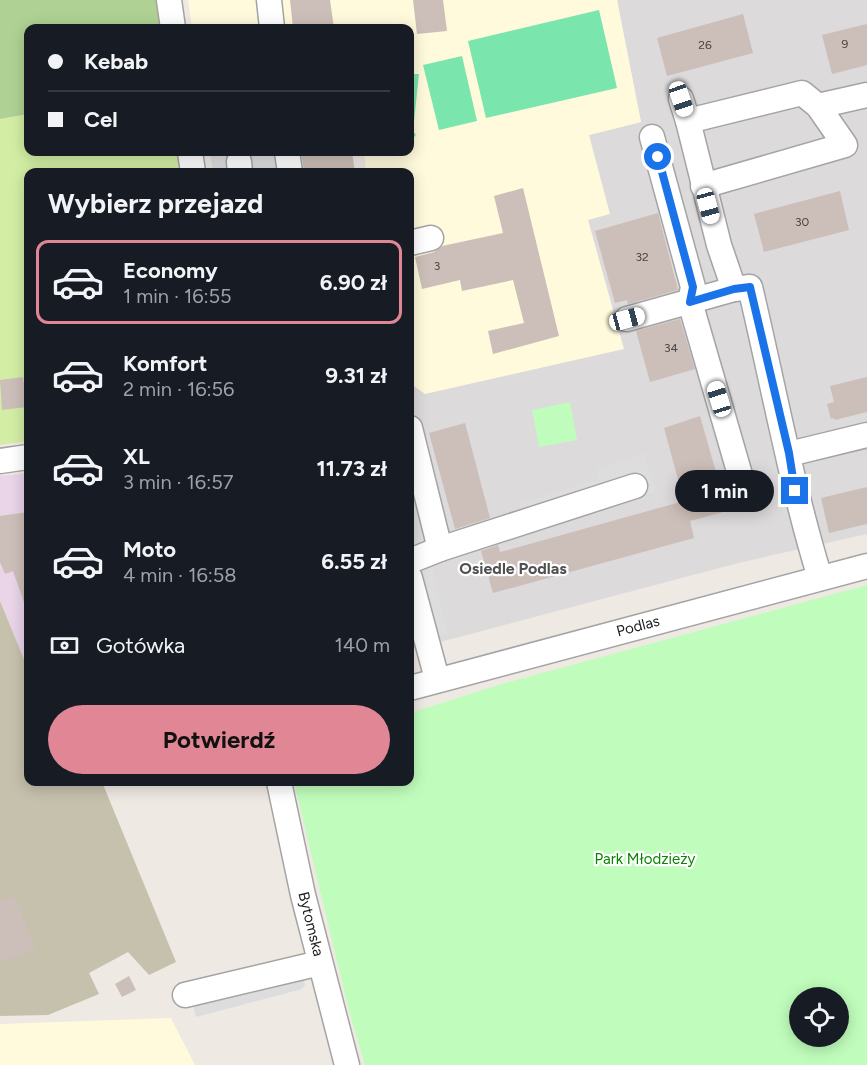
<!DOCTYPE html>
<html lang="pl">
<meta charset="utf-8">
<style>
:root{--surface:#171b24;--page:#20242c;--text:#f1f3f6;--muted:#9ea1a6;--line:#363941;--accent:#e08694}
body{margin:0;font-family:Figtree,sans-serif;background:var(--page);color:var(--text);height:100vh;display:flex;flex-direction:column;font-size:22px;white-space:nowrap}
*{box-sizing:border-box;margin:0}
p{font-size:20px;color:var(--muted)}
.icon{flex:none;width:33px;height:33px;fill:none;stroke:currentColor;stroke-width:2;stroke-linecap:round;stroke-linejoin:round}
.map{position:relative;flex:1;overflow:hidden}
.sheet{position:absolute;left:24px;top:168px;width:390px;height:618px;display:flex;flex-direction:column;background:var(--surface);border-radius:12px;box-shadow:0 3px 15px #0003}
.sheet>*{flex:none}
.banner{position:absolute;left:24px;top:24px;width:390px;height:132px;border-radius:12px;box-shadow:0 3px 15px #0003;display:grid;align-content:center;height:132px;padding:0 24px;background:var(--surface)}
.fabs{position:absolute;left:789px;top:987px;display:grid;gap:12px}
.fabs a{display:grid;place-items:center;width:60px;height:60px;border-radius:50%;background:var(--surface);box-shadow:0 3px 15px #0003;font-size:30px}
.end{position:absolute;width:27px;height:27px;margin:-14px;border:8px solid #1a73e8;background:#fff;box-shadow:0 0 0 3px #fff}
.from{border-radius:50%}
.bubble{position:absolute;height:42px;border-radius:21px;background:var(--surface);box-shadow:0 3px 15px #0003;font-size:20px;font-weight:700;line-height:42px;text-align:center}
.car{position:absolute;width:18px;height:36px;margin:-18px -9px;border-radius:8px;box-shadow:0 0 4px 2px #0007;background:linear-gradient(#fff 24%,#345 0 40%,#fff 0 76%,#345 0 86%,#fff 0)}
.banner b{display:flex;align-items:center;gap:21px;height:57px;font-size:22px}
.banner b+b{border-top:2px solid var(--line)}
.banner i{width:15px;height:15px;background:var(--text)}
ul{padding:0;list-style:none}
li{display:flex;align-items:center;gap:18px;height:84px;margin:0 12px 9px;padding:0 12px;border:3px solid transparent;border-radius:12px}
li div{flex:1}
li b{display:block;font-size:22px}
li em{font-style:normal;font-weight:700}
li.current{border-color:var(--accent)}
li>.icon{width:54px;height:54px;stroke-width:1.5}
h2{padding:0 24px;font-size:27px;line-height:72px}
.pay{display:flex;align-items:center;gap:15px;height:66px;padding:0 24px;font-size:22px}
.pay p{margin-inline-start:auto}
.action{display:flex;gap:12px;margin-top:auto;padding:12px 24px}
.action a{flex:1;height:69px;border-radius:36px;background:var(--accent);color:#111;font-size:24px;font-weight:700;line-height:69px;text-align:center}
.map>svg:first-child{display:block}
.residential{fill:#dcdadb}
.industrial{fill:#e9d4e8}
.education{fill:#fffadc}
.construction{fill:#c5c1ad}
.grass{fill:#d3eea4}
.forest{fill:#afd294}
.park{fill:#c0fdbc;fill-rule:evenodd}
.pitch{fill:#7ae5ad}
.parking{fill:#ddd}
.building{fill:#ccbeb8}
.lines{fill:none;stroke-linecap:round;stroke-linejoin:round}
.minor-casing{stroke:#a4a4a4;stroke-width:27}
.minor{stroke:#fff;stroke-width:24}
.route{stroke:#1a73e8;stroke-width:8}
.labels{text-anchor:middle;stroke-width:4.5;stroke-linejoin:round;paint-order:stroke}
.number-label{font-size:12px;fill:#494544}
.street-label{font-size:15px;fill:#1d1d1d;stroke:#fff}
.park-label{font-size:15px;fill:#0b8403;stroke:#fff}
.neighbourhood-label{font-size:16px;font-weight:bold;fill:#505050;stroke:#fff}
</style>
<div class="map">
<svg width="867" height="1065" viewBox="0 0 867 1065">
<rect width="100%" height="100%" fill="#efe9e3"/>
<path class="residential" d="M617,0H867V534L738,563L410,650V180L641,122Z"/>
<path class="industrial" d="M28,473V669L0,601V476Z"/>
<g class="education">
<path d="M188,0H617L641,122L589,135L610,214L588,220L624,349L425,394L411,384L410,376V172H366L364,152H410V28H192Z"/>
<path d="M171,1018L195,1065H0V1024Z"/>
</g>
<path class="construction" d="M0,601L28,669V782H102L176,962L149,975L128,952L89,973L99,994L48,1015L0,1016Z"/>
<path class="grass" d="M28,114V152H180L183,172H28V441L0,445V119Z"/>
<path class="forest" d="M0,0H159L163,28H28V114L0,119Z"/>
<g class="park">
<path d="M570,402L577,440L539,447L532,410Z"/>
<path d="M867,585V1065H365L348,1007L294,782H410V713L505,683ZM800,998H838V1036H800Z"/>
</g>
<g class="pitch">
<path d="M599,10L617,88L486,118L468,41Z"/>
<path d="M462,56L477,121L439,130L423,65Z"/>
<path d="M410,74H419L413,131L416,135L413,138L411,137L410,129Z"/>
</g>
<g class="parking">
<path d="M210,152H283L286,172H213Z"/>
<path d="M644,453L656,492L607,506L522,516L519,503L599,480L596,470Z"/>
<path d="M414,488L448,634L410,643V491Z"/>
<path d="M302,972L305,985L302,989L196,1017L192,1002Z"/>
</g>
<g class="building">
<path d="M290,0H330L334,28H293Z"/>
<path d="M413,0H443L447,31L417,34Z"/>
<path d="M743,14L753,53L667,76L657,38Z"/>
<path d="M867,24V65L832,74L822,35Z"/>
<path d="M301,152H352L355,172H304Z"/>
<path d="M523,188L559,336L493,354L488,331L524,323L513,280L462,291L460,280L422,289L415,257L434,252L442,246L503,233L494,196Z"/>
<path d="M840,191L849,230L764,252L754,214Z"/>
<path d="M658,213L678,290L628,304L627,300L615,303L595,231Z"/>
<path d="M680,319L695,369L650,382L636,331Z"/>
<path d="M23,377L27,407L2,410L0,380Z"/>
<path d="M867,377V412L835,420L834,418L831,419L827,404L834,402L830,386Z"/>
<path d="M700,416L727,511L690,521L694,538L493,593L481,551L498,545L500,552L508,550L684,501L664,428Z"/>
<path d="M465,423L490,518L455,529L429,433Z"/>
<path d="M867,487V524L829,533L821,498Z"/>
<path d="M28,512V608H26L13,571L5,574L0,562V516Z"/>
<path d="M14,895L36,949L0,963V901Z"/>
<path d="M129,976L136,990L122,997L115,984Z"/>
</g>
<g class="lines">
<defs>
<g id="minor">
<path d="M169,0L173,28"/>
<path d="M269,0L272,28"/>
<path d="M681,99L688,121L719,245L734,289"/>
<path d="M818,106L867,95"/>
<path d="M688,121L802,93L818,106L845,145L703,186"/>
<path d="M652,137L693,287L690,302L743,485"/>
<path d="M190,152L193,172"/>
<path d="M287,152L290,172"/>
<path d="M239,162L240,172"/>
<path d="M410,243L431,238"/>
<path d="M627,319L734,289L750,287C773,384 791,483 820,578"/>
<path d="M410,428L440,549"/>
<path d="M789,454L867,435"/>
<path d="M0,461L28,457"/>
<path d="M410,561L440,549L635,486"/>
<path d="M410,578L437,679"/>
<path d="M410,688L867,566"/>
<path d="M279,782L303,895L347,1065"/>
<path d="M185,995L320,963"/>
</g>
</defs>
<use href="#minor" class="minor-casing"/>
<use href="#minor" class="minor"/>
</g>
<g class="lines">
<path class="route" d="M658,157L693,287L690,302L734,289L750,287L789,453L795,491"/>
</g>
<g class="labels">
<g class="number-label">
<text x="845" y="48">9</text>
<text x="705" y="49">26</text>
<text x="802" y="226">30</text>
<text x="642" y="261">32</text>
<text x="437" y="270">3</text>
<text x="671" y="352">34</text>
</g>
<g class="street-label">
<text transform="translate(638 626) rotate(-15)" y="5">Podlas</text>
<text transform="translate(311 924) rotate(76)" y="5">Bytomska</text>
</g>
<g class="park-label">
<text x="645" y="864">Park Młodzieży</text>
</g>
<g class="neighbourhood-label">
<text x="513" y="574">Osiedle Podlas</text>
</g>
</g>
</svg>
<div class="fabs">
<a><svg class="icon" aria-label="locate" viewBox="0 0 24 24"><circle cx="12" cy="12" r="6"/><path d="M12 2v4M12 18v4M2 12h4M18 12h4"/></svg></a>
</div>
<i class="end from" style="left:658px;top:157px"></i>
<i class="end" style="left:795px;top:491px"></i>
<div class="bubble" style="left:675px;top:470px;width:99px">1 min</div>
<i class="car" style="left:681px;top:99px;rotate:161deg"></i>
<i class="car" style="left:708px;top:206px;rotate:165deg"></i>
<i class="car" style="left:627px;top:319px;rotate:75deg"></i>
<i class="car" style="left:719px;top:399px;rotate:343deg"></i>
<div class="banner">
<b><i class="from"></i>Kebab</b>
<b><i></i>Cel</b>
</div>
<section class="sheet">
<h2>Wybierz przejazd</h2>
<ul>
<li class="current"><svg class="icon" aria-label="car" viewBox="0 0 24 24"><path d="M5 17H2v-5l4-1 3-4h7l3 4 3 1v5h-3M9 17h6M6 11h13"/><circle cx="7" cy="17" r="2"/><circle cx="17" cy="17" r="2"/></svg><div><b>Economy</b><p>1 min · 16:55</p></div><em>6.90 zł</em></li>
<li><svg class="icon" aria-label="car" viewBox="0 0 24 24"><path d="M5 17H2v-5l4-1 3-4h7l3 4 3 1v5h-3M9 17h6M6 11h13"/><circle cx="7" cy="17" r="2"/><circle cx="17" cy="17" r="2"/></svg><div><b>Komfort</b><p>2 min · 16:56</p></div><em>9.31 zł</em></li>
<li><svg class="icon" aria-label="car" viewBox="0 0 24 24"><path d="M5 17H2v-5l4-1 3-4h7l3 4 3 1v5h-3M9 17h6M6 11h13"/><circle cx="7" cy="17" r="2"/><circle cx="17" cy="17" r="2"/></svg><div><b>XL</b><p>3 min · 16:57</p></div><em>11.73 zł</em></li>
<li><svg class="icon" aria-label="car" viewBox="0 0 24 24"><path d="M5 17H2v-5l4-1 3-4h7l3 4 3 1v5h-3M9 17h6M6 11h13"/><circle cx="7" cy="17" r="2"/><circle cx="17" cy="17" r="2"/></svg><div><b>Moto</b><p>4 min · 16:58</p></div><em>6.55 zł</em></li>
</ul>
<div class="pay"><svg class="icon" aria-label="cash" viewBox="0 0 24 24"><path d="M3 7h18v10H3z"/><circle cx="12" cy="12" r="2"/></svg>Gotówka<p>140 m</p></div>
<div class="action"><a>Potwierdź</a></div>
</section>
</div>
